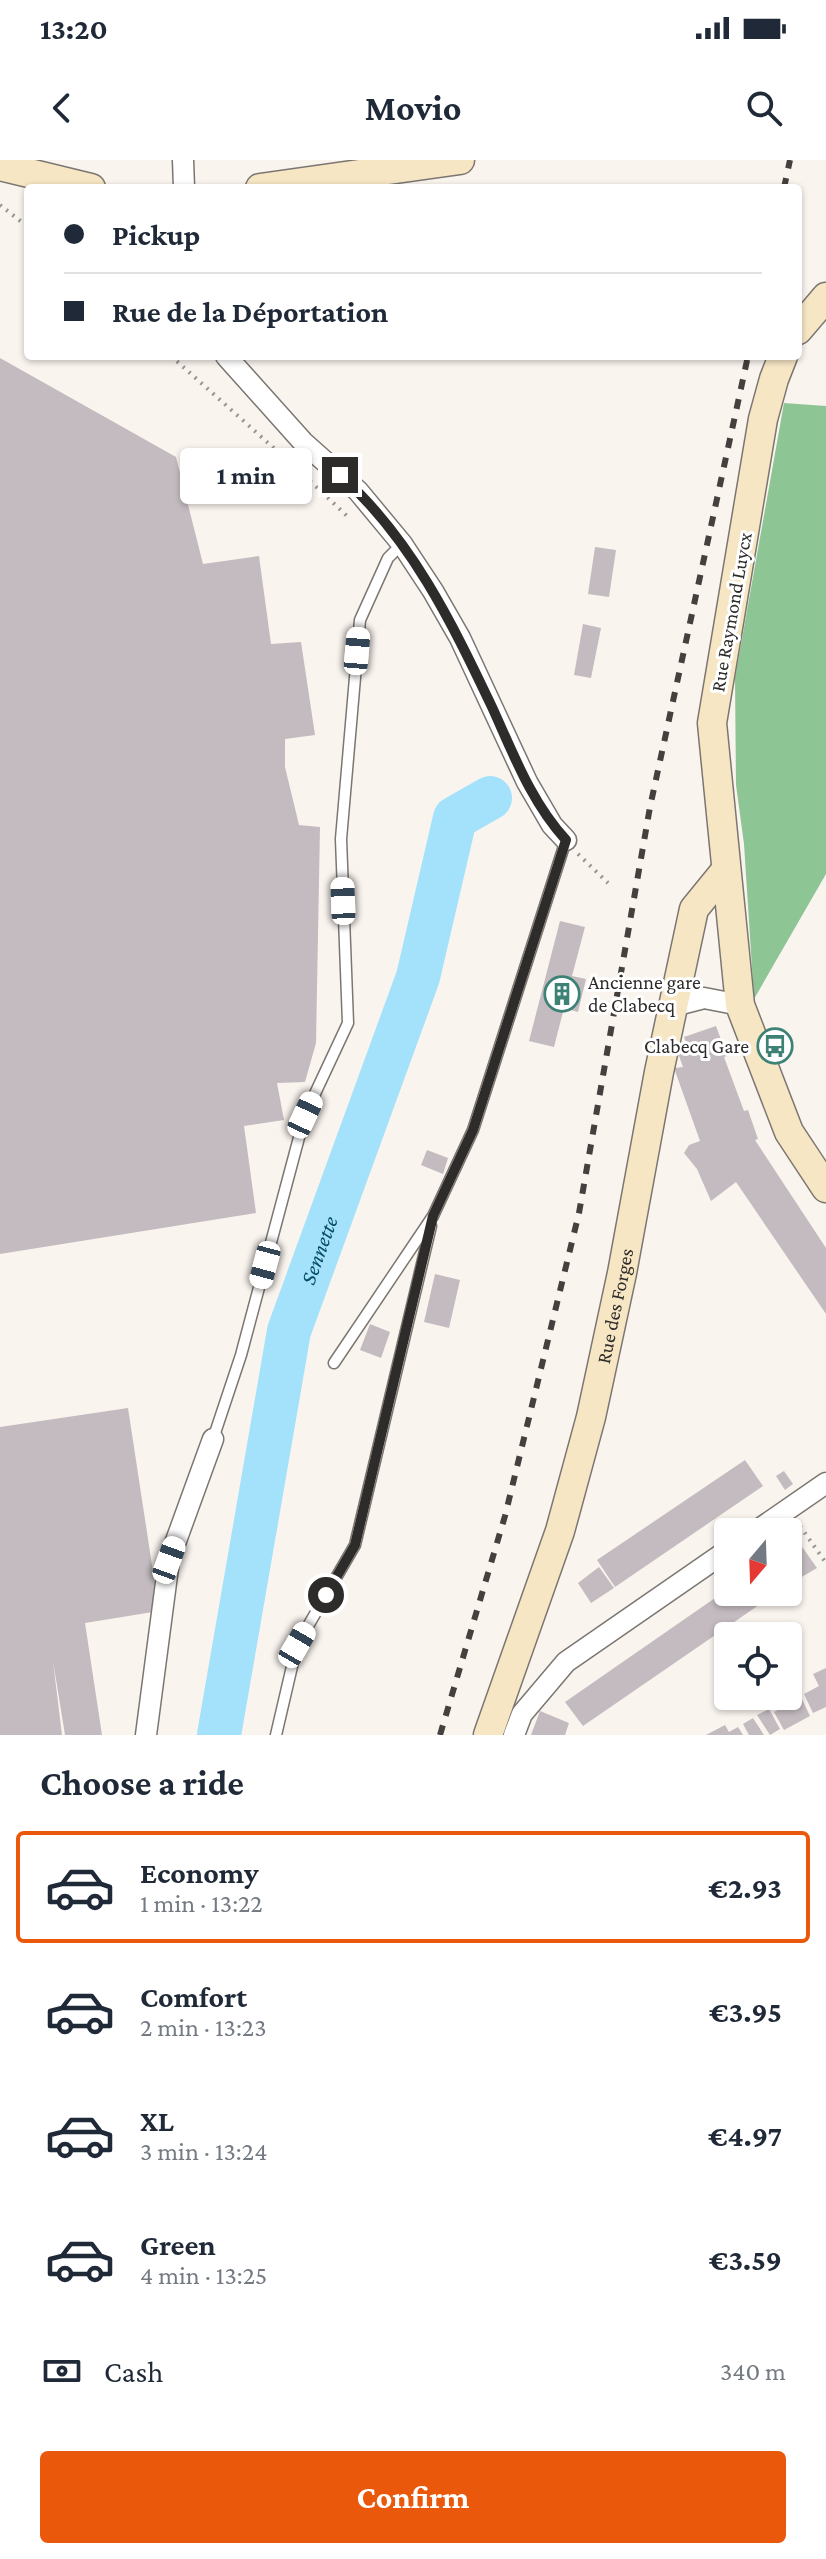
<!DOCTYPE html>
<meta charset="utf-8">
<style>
:root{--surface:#fff;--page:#f6f6f7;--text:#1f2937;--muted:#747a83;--line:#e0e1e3;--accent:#ea580c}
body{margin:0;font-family:"Crimson Pro",serif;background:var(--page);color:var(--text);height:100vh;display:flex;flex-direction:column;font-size:30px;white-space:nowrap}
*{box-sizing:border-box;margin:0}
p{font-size:26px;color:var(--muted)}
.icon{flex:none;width:44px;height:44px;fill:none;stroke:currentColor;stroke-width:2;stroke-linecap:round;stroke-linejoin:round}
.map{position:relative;height:1575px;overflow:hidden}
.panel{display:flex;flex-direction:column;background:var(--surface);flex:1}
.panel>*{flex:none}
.top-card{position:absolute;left:24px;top:24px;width:778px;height:176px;border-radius:8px;box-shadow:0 2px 6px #0004;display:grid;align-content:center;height:176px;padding:0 40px;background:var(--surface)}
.needle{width:52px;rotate:199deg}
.tools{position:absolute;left:714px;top:1358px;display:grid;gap:16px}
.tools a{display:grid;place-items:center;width:88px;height:88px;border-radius:8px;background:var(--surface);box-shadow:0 2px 6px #0004;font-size:40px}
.end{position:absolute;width:36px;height:36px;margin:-18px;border:10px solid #2e2c2a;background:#fff;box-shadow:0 0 0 4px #fff}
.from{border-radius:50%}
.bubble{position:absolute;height:56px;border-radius:8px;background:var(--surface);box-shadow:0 2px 6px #0004;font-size:26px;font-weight:700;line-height:56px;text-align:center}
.car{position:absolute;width:24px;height:48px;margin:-24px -12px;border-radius:10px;box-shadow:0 0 6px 2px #0007;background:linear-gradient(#fff 24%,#345 0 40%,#fff 0 76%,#345 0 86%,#fff 0)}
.top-card b{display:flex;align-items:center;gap:28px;height:76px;font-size:30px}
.top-card b+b{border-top:2px solid var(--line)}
.top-card i{width:20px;height:20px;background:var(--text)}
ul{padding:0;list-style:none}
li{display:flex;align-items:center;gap:24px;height:112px;margin:0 16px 12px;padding:0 24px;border:4px solid transparent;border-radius:8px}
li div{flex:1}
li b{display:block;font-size:30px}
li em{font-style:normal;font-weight:700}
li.selected{border-color:var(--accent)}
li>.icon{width:72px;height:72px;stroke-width:1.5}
h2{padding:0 40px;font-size:36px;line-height:96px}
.pay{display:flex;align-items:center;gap:20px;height:88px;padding:0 40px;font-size:30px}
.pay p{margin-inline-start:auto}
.primary-button{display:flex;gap:16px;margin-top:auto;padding:16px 40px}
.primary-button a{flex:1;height:92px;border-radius:8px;background:var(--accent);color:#fff;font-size:32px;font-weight:700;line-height:92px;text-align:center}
.status{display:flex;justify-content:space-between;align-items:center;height:56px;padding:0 40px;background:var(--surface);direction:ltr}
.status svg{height:22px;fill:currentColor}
header{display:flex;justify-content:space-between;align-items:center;height:104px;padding:0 40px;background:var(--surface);font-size:36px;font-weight:700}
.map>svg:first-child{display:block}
.forest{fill:#8ec594}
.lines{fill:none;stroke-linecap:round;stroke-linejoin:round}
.river{stroke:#a4e2fb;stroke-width:44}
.building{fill:#c3bbbf}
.service-casing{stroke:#7b7671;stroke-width:13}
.minor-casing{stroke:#7b7671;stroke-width:23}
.secondary-casing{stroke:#7b7671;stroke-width:31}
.path{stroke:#989490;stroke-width:4;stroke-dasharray:2 6;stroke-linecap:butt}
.service{stroke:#fff;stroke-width:10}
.minor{stroke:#fff;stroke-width:20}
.secondary{stroke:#f6e6c4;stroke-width:28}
.rail{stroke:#43403e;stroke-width:6;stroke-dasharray:10 10;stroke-linecap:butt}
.route{stroke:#2e2c2a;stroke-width:10}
.labels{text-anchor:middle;stroke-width:6;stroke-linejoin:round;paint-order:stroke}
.street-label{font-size:20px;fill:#2e2c2a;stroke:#fff}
.poi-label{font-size:20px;fill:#2e2c2a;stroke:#fff;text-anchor:start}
.water-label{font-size:22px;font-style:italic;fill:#054d62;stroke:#fff}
</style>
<div class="status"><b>13:20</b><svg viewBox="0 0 49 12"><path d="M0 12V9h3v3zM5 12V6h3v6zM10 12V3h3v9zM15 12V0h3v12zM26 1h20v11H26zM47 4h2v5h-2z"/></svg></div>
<header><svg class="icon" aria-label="back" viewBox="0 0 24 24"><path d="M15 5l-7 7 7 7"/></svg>Movio<svg class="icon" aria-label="search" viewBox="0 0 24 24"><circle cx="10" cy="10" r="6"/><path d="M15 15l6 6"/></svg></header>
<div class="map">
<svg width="826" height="1575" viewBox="0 0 826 1575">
<rect width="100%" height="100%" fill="#faf4ef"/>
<path class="forest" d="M784,243L826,246V714L754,839L744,684L736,625L735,518Z"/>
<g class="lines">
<path class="river" id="s1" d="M219,1575L289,1171L418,817L455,658L490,638"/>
</g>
<g class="building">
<path d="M0,198L176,297L203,404L259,396L271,484L301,482L315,575L285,579V607L299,665L320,667L316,883L305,922L277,923L284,960L244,966L256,1053L0,1094Z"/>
<path d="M595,387L616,390L609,437L588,434Z"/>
<path d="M583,464L601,468L591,518L574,515Z"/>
<path d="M560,761L585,767L572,816L586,819L578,852L564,848L554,887L529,881Z"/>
<path d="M716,866L727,896L724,897L744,951L748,950L758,979L755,980L826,1088V1154L736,1022L711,1041L697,1009L684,993L689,985L700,981L674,908L683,907L678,893L688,888L684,877Z"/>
<path d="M427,990L448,998L443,1014L421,1005Z"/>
<path d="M435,1114L460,1120L449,1168L424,1162Z"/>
<path d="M370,1164L390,1172L381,1198L360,1190Z"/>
<path d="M128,1248L159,1451L85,1463L102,1575H65L53,1501L62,1575H0V1267Z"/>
<path d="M745,1300L763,1326L615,1427L597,1400Z"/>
<path d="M784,1311L793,1324L785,1330L776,1316Z"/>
<path d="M798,1381L817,1408L788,1425V1387Z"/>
<path d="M599,1407L614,1428L591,1443L578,1423Z"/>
<path d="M728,1429V1432H778L583,1566L565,1542Z"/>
<path d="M826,1508V1547L813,1553L804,1534L819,1526L813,1514Z"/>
<path d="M801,1537L810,1556L784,1570L774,1552Z"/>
<path d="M769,1549L780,1569L770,1575L757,1555Z"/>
<path d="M540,1551L569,1563L565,1575H531Z"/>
<path d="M753,1558L764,1575H749L743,1564Z"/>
<path d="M725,1565L729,1572L738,1567L743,1575H706Z"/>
</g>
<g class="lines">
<defs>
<g id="service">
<path d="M334,1203L433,1056L473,970L566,680"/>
<path d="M213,1279L241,1195L305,955L348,863L341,679L360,460L388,398L402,384"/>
<path d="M276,1575L297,1485L355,1385L431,1066"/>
</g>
<g id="minor">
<path d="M183,0L184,28"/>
<path d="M226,196L303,282L358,331L402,384L433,431L460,478L527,622L552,665L566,680"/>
<path d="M673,846L704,838L740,845"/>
<path d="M755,1372L826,1323"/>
<path d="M146,1575L169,1400L213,1279"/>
<path d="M514,1575L522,1554L566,1502L728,1390"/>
</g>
<g id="secondary">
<path d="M0,6L91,28"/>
<path d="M260,28L460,0"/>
<path d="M798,170L826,137"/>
<path d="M783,196L774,219L763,259L712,563L740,845L789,972L826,1028"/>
<path id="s2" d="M488,1575L560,1371L591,1257L622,1113L659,912L694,749L725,711"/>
</g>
</defs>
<use href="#service" class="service-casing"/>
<use href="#minor" class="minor-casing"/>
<use href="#secondary" class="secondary-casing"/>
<g class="path">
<path d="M0,45L28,67"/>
<path d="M171,196L286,299"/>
<path d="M310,321L347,356"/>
<path d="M578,694L608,723"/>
<path d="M800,1366L826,1403"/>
</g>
<use href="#service" class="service"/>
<use href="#minor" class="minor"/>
<use href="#secondary" class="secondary"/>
<g class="rail">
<path d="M784,28L790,0"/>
<path d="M440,1575L505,1356L579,1053L650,647L748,196"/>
</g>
</g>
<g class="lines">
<path class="route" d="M326,1435L355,1385L433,1056L473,970L566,680C531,642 513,593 492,547C452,463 411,378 340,315"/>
</g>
<defs>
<symbol id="building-ring" viewBox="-11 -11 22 22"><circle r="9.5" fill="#fff" stroke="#3e8276" stroke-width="1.5"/><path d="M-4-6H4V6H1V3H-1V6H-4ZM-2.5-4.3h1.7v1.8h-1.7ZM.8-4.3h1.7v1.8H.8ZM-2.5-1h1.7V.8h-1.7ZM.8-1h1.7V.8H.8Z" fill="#3e8276"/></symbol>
<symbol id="bus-ring" viewBox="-11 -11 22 22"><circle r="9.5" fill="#fff" stroke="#3e8276" stroke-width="1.5"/><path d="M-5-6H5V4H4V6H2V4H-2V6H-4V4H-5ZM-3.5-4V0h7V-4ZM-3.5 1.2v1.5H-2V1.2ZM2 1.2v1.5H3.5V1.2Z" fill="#3e8276"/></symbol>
</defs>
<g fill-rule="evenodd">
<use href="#building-ring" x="542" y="814" width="40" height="40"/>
<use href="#bus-ring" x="755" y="866" width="40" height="40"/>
</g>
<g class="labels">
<g class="street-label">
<text transform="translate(731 452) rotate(-80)" y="7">Rue Raymond Luycx</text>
<text dy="7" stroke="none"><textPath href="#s2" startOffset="448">Rue des Forges</textPath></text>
</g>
<g class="poi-label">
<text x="588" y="829">Ancienne gare<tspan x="588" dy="23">de Clabecq</tspan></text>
<text x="749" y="893" text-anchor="end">Clabecq Gare</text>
</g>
<g class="water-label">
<text dy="8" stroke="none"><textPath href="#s1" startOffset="496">Sennette</textPath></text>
</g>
</g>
</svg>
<div class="tools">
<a><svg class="needle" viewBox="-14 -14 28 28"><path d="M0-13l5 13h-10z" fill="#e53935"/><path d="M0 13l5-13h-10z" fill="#747a83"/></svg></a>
<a><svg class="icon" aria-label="locate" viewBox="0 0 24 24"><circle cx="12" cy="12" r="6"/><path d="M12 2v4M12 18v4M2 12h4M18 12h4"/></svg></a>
</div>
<i class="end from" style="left:326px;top:1435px"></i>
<i class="end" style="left:340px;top:315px"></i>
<div class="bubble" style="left:180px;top:288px;width:132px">1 min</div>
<i class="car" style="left:357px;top:491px;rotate:5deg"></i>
<i class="car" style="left:343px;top:741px;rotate:358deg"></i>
<i class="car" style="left:305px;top:955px;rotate:25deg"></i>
<i class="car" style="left:265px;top:1105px;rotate:195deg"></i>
<i class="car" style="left:169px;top:1400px;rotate:20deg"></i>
<i class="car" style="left:297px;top:1485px;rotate:30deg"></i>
<div class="top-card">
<b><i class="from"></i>Pickup</b>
<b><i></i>Rue de la Déportation</b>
</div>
</div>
<section class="panel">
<h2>Choose a ride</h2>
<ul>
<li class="selected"><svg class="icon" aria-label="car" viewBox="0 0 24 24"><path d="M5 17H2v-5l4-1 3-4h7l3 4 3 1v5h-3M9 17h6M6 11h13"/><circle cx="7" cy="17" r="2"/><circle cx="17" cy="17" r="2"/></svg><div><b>Economy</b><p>1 min · 13:22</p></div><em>€2.93</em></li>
<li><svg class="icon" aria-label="car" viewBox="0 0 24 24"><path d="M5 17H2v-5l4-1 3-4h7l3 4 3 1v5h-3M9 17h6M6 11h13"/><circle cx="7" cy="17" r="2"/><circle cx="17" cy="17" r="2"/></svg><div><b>Comfort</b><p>2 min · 13:23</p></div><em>€3.95</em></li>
<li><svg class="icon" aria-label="car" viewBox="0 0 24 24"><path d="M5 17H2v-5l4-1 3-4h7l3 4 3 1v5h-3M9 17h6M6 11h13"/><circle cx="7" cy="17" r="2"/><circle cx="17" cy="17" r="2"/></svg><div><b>XL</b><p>3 min · 13:24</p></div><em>€4.97</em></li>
<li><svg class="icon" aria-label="car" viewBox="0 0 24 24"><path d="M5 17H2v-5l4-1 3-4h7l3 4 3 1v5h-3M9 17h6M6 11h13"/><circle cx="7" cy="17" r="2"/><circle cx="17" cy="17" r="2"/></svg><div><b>Green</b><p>4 min · 13:25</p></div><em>€3.59</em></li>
</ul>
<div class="pay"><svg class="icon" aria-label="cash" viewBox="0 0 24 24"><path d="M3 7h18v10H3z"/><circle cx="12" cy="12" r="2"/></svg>Cash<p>340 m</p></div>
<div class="primary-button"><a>Confirm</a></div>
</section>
